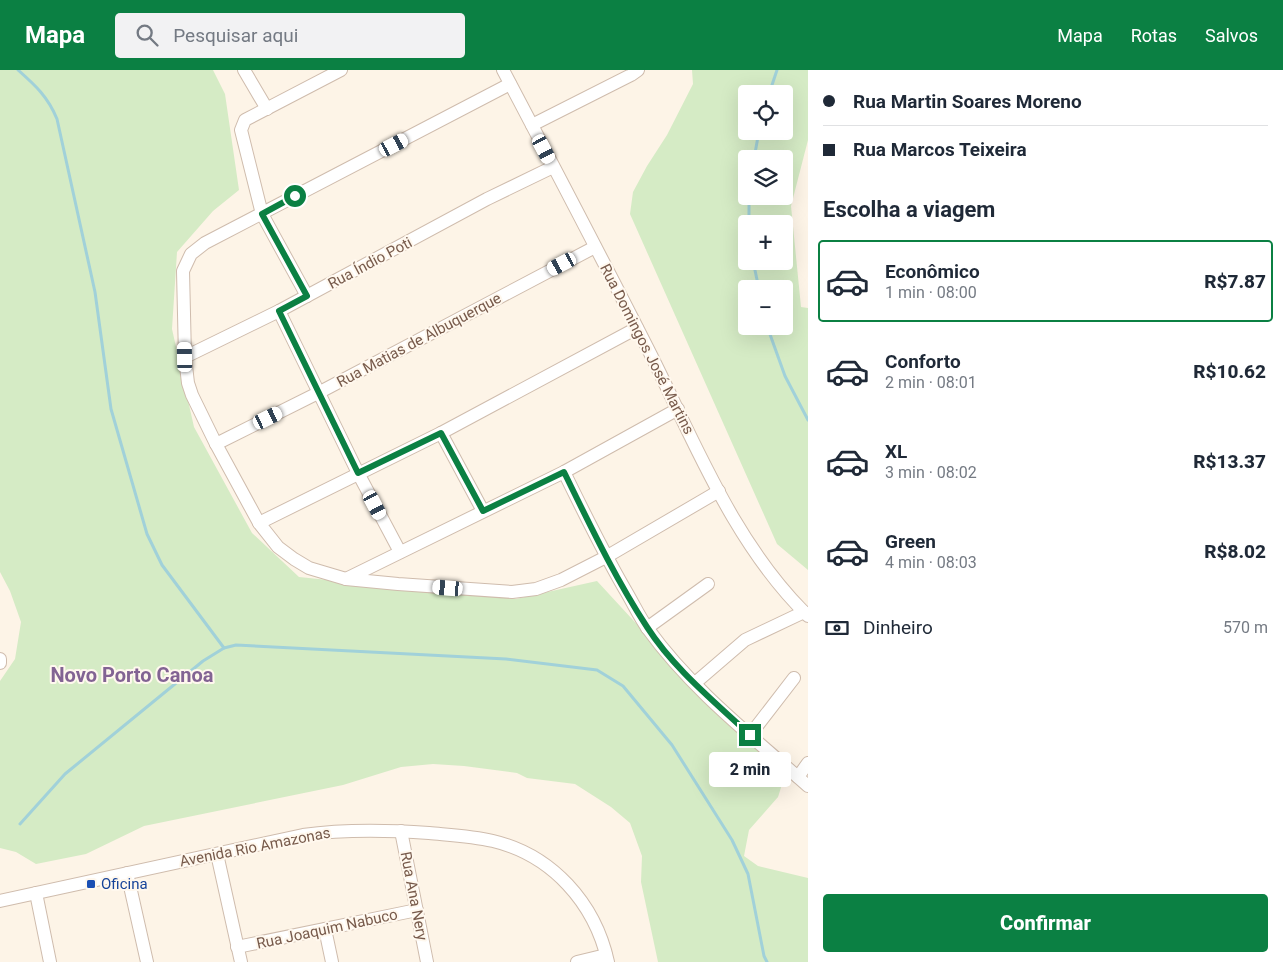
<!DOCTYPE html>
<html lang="pt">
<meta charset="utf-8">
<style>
:root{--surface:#fff;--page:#f2f2f3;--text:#1f2937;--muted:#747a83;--line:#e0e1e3;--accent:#0b8043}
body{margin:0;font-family:Roboto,sans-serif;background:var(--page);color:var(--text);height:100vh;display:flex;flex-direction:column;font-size:19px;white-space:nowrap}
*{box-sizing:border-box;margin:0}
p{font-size:16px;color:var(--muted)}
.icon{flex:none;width:28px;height:28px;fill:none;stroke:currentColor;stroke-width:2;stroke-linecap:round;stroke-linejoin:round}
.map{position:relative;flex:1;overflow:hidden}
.drawer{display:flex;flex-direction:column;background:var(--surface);width:475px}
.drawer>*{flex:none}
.hud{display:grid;align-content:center;height:110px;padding:0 15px;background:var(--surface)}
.controls{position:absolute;left:738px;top:15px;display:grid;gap:10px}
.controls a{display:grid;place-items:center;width:55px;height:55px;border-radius:5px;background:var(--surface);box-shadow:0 5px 20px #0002;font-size:25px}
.end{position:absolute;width:22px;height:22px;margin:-11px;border:6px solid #0b8043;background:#fff;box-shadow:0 0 0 2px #fff}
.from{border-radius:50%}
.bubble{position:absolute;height:35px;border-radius:5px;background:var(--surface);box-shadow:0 5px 20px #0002;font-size:16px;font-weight:800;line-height:35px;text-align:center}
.car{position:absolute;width:15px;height:30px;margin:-15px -8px;border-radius:6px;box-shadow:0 0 4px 1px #0007;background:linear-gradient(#fff 24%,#345 0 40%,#fff 0 76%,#345 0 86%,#fff 0)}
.hud b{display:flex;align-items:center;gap:18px;height:48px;font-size:19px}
.hud b+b{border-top:1px solid var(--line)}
.hud i{width:12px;height:12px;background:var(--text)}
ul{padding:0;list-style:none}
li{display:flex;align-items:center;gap:15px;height:82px;margin:0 10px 8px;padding:0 5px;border:2px solid transparent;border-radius:5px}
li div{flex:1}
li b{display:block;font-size:19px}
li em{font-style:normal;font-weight:800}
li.active{border-color:var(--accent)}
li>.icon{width:45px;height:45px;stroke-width:1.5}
h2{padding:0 15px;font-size:22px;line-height:60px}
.pay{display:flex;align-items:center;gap:12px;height:55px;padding:0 15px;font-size:19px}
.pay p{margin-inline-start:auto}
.button{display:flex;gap:10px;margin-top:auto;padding:10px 15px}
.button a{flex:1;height:58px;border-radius:5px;background:var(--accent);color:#fff;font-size:20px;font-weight:800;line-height:58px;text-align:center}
header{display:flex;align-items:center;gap:30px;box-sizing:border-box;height:70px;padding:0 25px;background:var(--accent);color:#fff}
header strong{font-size:24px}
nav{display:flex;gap:28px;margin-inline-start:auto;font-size:18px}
.search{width:350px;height:45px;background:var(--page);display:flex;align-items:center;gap:12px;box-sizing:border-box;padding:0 18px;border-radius:5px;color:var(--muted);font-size:19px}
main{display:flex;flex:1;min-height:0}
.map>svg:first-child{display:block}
.green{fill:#d5ebc5;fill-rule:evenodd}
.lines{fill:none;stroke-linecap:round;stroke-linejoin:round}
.stream{stroke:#a1d1d9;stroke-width:3}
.minor-casing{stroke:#cfbcad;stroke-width:14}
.minor{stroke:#fff;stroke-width:12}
.route{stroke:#0b8043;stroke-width:6}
.transit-dot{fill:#1a4fb4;stroke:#fff8ee;stroke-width:2}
.labels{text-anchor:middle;stroke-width:4;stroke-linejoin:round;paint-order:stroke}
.street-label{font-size:15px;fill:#775a4b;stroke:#fff8ee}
.transit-label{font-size:15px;fill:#164399;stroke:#fff8ee;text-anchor:start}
.district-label{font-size:20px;font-weight:bold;fill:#826393;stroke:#fff8ee}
</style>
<header>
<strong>Mapa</strong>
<div class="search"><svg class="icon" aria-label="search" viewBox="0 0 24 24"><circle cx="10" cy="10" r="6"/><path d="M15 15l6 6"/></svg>Pesquisar aqui</div>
<nav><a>Mapa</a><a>Rotas</a><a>Salvos</a></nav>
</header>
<main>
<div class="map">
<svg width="808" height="892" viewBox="0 0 808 892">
<rect width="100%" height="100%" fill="#fdf4e7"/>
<g class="green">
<path d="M0,0H213L225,24L239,120L213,141L177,182L172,259L194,357L252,463L299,507L516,529L597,511L692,614L785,705L778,727L749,760L744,786L758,796L808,808V892H658L641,812L642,786L630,753L611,737L575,714L527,708L517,703L464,696L433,694L401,697L343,715L144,756L86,784L36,794L16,782L0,778V611L15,589L21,552L10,521L0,502Z"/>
<path d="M692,0H808V70L791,136L801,237L808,238V500L777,474L630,144L633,122L647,96L667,65L693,14ZM746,24H784V61H746ZM746,89H784V126H746ZM746,154H784V191H746ZM746,219H784V256H746Z"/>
</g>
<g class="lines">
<g class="stream">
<path d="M18,0C36,16 48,27 57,49L95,222L111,339L147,464L162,495L224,578"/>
<path d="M769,24L777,0"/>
<path d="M754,89L759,61"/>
<path d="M749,154V126"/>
<path d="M753,191L759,219"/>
<path d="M767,256L785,306L808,350"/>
<path d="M20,754L65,704L203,591L224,578L236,575L506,589L597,600L623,616L672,675L732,770L748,804L764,886L767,892"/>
</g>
<defs>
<g id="minor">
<path d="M244,0L267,39"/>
<path d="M503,0C553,95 603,190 651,285C696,375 735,475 808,546"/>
<path d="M510,14L205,173L191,184L183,201L185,287L188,313L192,325L216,374L259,453L278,477L294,489L309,498L346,509L398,514L512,522L536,519L561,510L606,487L719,421"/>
<path d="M532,55L631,5L638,0"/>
<path d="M307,226L262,144L241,60L245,50L341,0"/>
<path d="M279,241L358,403L400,482"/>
<path d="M185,287L279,241L487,129L553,97"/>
<path d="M441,363L483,441"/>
<path d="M216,374L320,322L595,177"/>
<path d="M564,402C584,443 604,484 627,523C634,535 640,548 648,559C692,620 753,667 808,716"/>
<path d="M259,453L441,363L637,258"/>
<path d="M346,509L564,402L678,339"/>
<path d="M647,558L708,514"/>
<path d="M0,589V593"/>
<path d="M695,613L745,570L804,542"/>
<path d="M750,665L794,608"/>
<path d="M798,707L808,693"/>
<path d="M401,761L427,892"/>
<path d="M217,784L241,892"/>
<path d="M127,803L147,892"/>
<path d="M36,823L50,892"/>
<path d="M0,831L303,765C345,759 387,760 429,763C450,765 472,766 493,771C552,785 595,833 608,892"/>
<path d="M325,859L332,892"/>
<path d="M237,877L417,840"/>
<path d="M577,892L606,885"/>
</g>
</defs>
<use href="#minor" class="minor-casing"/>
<use href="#minor" class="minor"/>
</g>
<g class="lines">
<path class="route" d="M295,126L262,144L307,226L279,241L358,403L441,363L483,441L564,402C590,455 615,508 647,557C674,599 714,631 750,665"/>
</g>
<rect class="transit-dot" x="86" y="809" width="10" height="10" rx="2.5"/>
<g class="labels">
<g class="street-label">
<text transform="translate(370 193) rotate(-28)" y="5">Rua Índio Poti</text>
<text transform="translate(419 270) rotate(-28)" y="5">Rua Matias de Albuquerque</text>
<text transform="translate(647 279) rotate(63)" y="5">Rua Domingos José Martins</text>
<text transform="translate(255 777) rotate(-11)" y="5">Avenida Rio Amazonas</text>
<text transform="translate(414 826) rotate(79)" y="5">Rua Ana Nery</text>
<text transform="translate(327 859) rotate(-12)" y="5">Rua Joaquim Nabuco</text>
</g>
<g class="transit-label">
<text x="101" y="819">Oficina</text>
</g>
<g class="district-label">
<text x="132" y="612">Novo Porto Canoa</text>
</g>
</g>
</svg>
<div class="controls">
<a><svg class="icon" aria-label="locate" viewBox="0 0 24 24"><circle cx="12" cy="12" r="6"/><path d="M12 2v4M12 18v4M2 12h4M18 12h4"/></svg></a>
<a><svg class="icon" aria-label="layers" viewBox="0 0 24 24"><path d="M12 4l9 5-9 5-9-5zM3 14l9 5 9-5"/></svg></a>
<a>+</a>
<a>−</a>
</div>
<i class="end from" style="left:295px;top:126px"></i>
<i class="end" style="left:750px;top:665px"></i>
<div class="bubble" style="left:709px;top:682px;width:82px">2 min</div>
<i class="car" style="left:394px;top:75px;rotate:62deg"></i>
<i class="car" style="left:544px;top:79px;rotate:152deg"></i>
<i class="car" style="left:562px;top:194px;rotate:242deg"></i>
<i class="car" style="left:185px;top:287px;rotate:359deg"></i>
<i class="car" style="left:268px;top:348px;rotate:64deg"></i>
<i class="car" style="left:375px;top:435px;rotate:152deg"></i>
<i class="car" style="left:448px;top:518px;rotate:275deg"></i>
</div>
<section class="drawer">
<div class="hud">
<b><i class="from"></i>Rua Martin Soares Moreno</b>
<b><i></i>Rua Marcos Teixeira</b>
</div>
<h2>Escolha a viagem</h2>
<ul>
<li class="active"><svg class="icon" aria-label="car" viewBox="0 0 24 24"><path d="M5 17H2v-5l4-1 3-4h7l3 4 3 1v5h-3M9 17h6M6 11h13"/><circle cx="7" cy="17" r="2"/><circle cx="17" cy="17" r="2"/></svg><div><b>Econômico</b><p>1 min · 08:00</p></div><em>R$7.87</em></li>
<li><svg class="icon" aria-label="car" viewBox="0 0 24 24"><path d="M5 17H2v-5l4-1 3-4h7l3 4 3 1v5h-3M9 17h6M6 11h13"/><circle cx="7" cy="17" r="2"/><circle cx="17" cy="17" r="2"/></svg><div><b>Conforto</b><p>2 min · 08:01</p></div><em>R$10.62</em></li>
<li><svg class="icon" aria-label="car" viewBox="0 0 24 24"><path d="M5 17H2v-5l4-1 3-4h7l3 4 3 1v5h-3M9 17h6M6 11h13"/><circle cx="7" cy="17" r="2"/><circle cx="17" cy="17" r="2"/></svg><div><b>XL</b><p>3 min · 08:02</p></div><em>R$13.37</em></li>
<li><svg class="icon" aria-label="car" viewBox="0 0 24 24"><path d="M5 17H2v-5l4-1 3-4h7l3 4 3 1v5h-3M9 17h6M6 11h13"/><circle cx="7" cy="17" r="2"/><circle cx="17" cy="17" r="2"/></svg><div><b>Green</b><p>4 min · 08:03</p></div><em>R$8.02</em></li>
</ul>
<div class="pay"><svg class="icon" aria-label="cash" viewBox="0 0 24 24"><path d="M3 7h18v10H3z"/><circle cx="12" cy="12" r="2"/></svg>Dinheiro<p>570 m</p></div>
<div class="button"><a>Confirmar</a></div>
</section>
</main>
